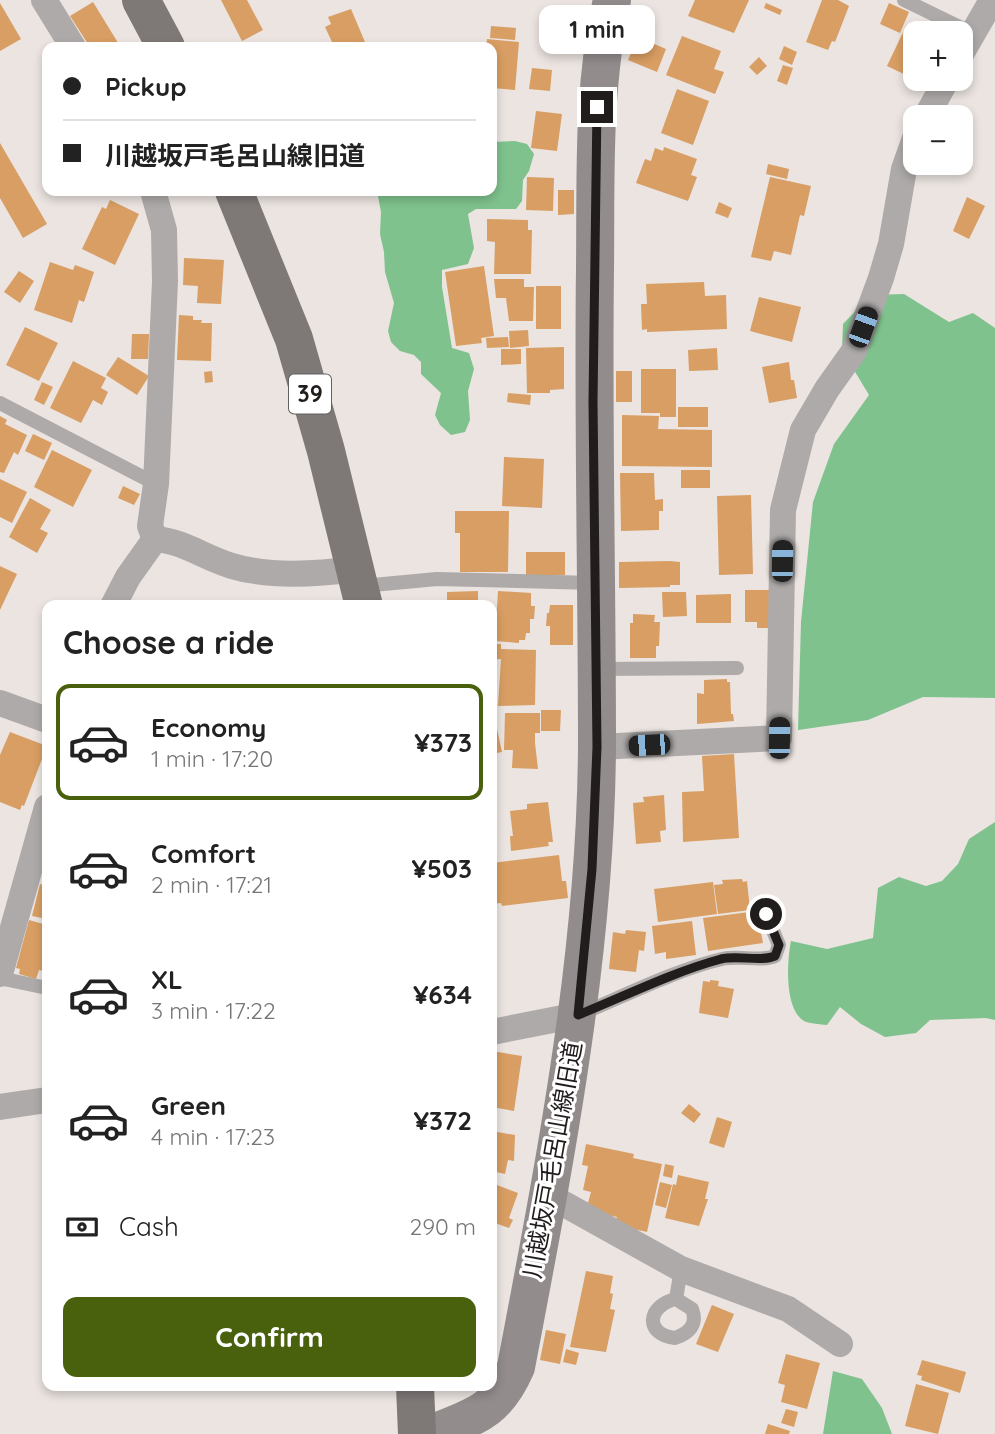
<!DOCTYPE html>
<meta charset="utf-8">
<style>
:root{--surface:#fff;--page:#f2f2f2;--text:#222;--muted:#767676;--line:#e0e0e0;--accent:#49600c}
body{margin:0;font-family:Quicksand,"Noto Sans JP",sans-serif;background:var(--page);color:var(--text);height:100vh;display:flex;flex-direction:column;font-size:26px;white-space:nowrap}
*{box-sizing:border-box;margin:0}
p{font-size:23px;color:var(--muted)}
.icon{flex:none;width:38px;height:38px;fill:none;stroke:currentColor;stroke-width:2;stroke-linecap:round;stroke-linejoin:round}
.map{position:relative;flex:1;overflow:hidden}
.panel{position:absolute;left:42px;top:600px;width:455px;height:791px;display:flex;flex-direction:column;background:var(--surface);border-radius:14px;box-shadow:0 4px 10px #0003}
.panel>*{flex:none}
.guide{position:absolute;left:42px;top:42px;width:455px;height:154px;border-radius:14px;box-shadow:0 4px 10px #0003;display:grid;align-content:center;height:154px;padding:0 21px;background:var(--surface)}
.tools{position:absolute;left:903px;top:21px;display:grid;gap:14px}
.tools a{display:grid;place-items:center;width:70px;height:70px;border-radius:14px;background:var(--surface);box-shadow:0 4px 10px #0003;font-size:35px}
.end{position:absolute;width:32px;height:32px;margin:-16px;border:9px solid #201d1c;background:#fff;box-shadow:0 0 0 4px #fff}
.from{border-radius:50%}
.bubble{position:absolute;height:49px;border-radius:14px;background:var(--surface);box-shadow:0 4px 10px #0003;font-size:23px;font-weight:700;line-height:49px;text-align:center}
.car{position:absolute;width:21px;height:42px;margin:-21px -10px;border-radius:9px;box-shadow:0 0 5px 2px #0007;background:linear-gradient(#222 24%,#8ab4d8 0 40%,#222 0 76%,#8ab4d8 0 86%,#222 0)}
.guide b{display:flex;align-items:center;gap:24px;height:66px;font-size:26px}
.guide b+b{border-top:2px solid var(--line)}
.guide i{width:18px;height:18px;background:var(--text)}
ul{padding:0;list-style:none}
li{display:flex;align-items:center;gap:21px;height:116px;margin:0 14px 10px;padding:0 7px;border:4px solid transparent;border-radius:14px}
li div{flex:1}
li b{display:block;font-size:26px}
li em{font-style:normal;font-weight:700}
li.selected{border-color:var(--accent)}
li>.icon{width:63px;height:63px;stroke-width:1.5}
h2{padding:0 21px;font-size:32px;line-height:84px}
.pay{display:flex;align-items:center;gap:18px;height:77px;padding:0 21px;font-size:26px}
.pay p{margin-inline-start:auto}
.button{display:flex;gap:14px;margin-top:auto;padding:14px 21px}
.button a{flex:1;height:80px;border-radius:14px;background:var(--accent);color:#fff;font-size:28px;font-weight:700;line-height:80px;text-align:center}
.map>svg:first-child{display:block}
.forest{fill:#7fc28d}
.building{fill:#d89e63}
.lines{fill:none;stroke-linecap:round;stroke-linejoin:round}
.lane{stroke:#adaaa9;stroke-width:14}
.street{stroke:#adaaa9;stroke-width:26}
.secondary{stroke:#928d8c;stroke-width:38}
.primary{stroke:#7e7877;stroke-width:38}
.route{stroke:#201d1c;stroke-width:9}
.labels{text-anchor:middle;stroke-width:6;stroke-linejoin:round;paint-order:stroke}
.shield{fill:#fff;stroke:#636160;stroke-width:2}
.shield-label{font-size:23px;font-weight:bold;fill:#201d1c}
.street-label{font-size:24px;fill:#201d1c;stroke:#fff}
</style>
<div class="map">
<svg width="995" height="1434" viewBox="0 0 995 1434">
<rect width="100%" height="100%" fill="#ebe4e0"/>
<g class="forest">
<path d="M515,141L527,144L534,154L529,171L523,180L522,201L516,209H476L468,214L474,248L468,264L442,270V287L452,348L469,353L474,369L468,391L470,420L465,432L451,435L440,425L435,415L441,393L421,374V362L414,355L400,351L391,342L388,331L394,303L385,272L384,252L380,234L381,212L377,191H492V142Z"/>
<path d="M904,294L949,322L973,313L995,328V698L923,697L868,720L798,730L801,622L813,502L834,444L869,395L842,350L843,324L871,295Z"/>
<path d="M995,822V1020L986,1018L930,1020L916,1033L885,1037L861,1024L840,1007L827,1025C820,1024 810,1024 804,1021C784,1009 787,961 791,941L827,949L873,938L878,888L899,877L926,886L942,881L958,864L969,839Z"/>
<path d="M833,1371L862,1379L882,1408L892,1434H823Z"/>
</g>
<g class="building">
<path d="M221,0H247L263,30L242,41Z"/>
<path d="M695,0H749L734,33L688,16Z"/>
<path d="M822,0H838L849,6L835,42L832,41L828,50L806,42Z"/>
<path d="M93,2L120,46L118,47H90L70,16Z"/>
<path d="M0,3L21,39L0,51Z"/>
<path d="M766,3L782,10L780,15L764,8Z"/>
<path d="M889,3L909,12L900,33L880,24Z"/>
<path d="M351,9L365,42L354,47H332V42L325,27L331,24L328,17Z"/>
<path d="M491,26L516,28L515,40L490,38Z"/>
<path d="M906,26L920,33H915V60L908,76L887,66Z"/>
<path d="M682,36L721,51L714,69L724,72L715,94L666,75Z"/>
<path d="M638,37L666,49L657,72L628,60Z"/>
<path d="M487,39L519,42L515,90L492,88V47H486Z"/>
<path d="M784,46L797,52L792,65L779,59Z"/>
<path d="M759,57L767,66L757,75L749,67Z"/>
<path d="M783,65L793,68L787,85L777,81Z"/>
<path d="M532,68L552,70L550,91L529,89Z"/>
<path d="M677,89L709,101L693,145L661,133Z"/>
<path d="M536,111L562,114L557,151L531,148Z"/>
<path d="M0,143L47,224L23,238L0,198Z"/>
<path d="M664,147L697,159L691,175L697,177L688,201L636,183L645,159L651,161L655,148L663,151Z"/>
<path d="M768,164L789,169L787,179L766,174Z"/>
<path d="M527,177L554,178L553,211L526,210Z"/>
<path d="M770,177L811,186L804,216L800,215L791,255L774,251L771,261L751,257Z"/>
<path d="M558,190H574V214L558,215Z"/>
<path d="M967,197L985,206L969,239L953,231Z"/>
<path d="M110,200L139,214L115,265L82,249L102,207L106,209Z"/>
<path d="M719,202L732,208L728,218L715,213Z"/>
<path d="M487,219L528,220V230H532L531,274H494L495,242L487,241Z"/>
<path d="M184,258L224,260L221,304L197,303L198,286L183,285Z"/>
<path d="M50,262L73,270L75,265L94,272L84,302L79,300L72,323L34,310Z"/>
<path d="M484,266L494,336L481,338L482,343L456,346L445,272Z"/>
<path d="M19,271L34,281L20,303L4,292Z"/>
<path d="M494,279H524V287H534L533,321H509L506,298H496Z"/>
<path d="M704,282L705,296L726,295L727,329L647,332V329L642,330L641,304H647L646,284Z"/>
<rect x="536" y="286" width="25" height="43"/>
<path d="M759,297L801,307L792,342L750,331Z"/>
<path d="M179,315L193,316V320H202L201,323H212L211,361L177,360Z"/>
<path d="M25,327L58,343L39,381L6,365Z"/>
<path d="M528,330L529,346L510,348L509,331Z"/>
<path d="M132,334H149L148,359H131Z"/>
<path d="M508,337L509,347L487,348L486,338Z"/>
<path d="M564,347V389L550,390V393H527L526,348Z"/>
<path d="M717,348L718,370L689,371L688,350Z"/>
<path d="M501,349H521V364L501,365Z"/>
<path d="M118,357L149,376L137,395L106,375Z"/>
<path d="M73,361L106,378L101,388L108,392L102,405L93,400L81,423L50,408Z"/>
<path d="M789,362L791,380H794L797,398L769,403L762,367Z"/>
<path d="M641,369H676V417H660V413H641Z"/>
<path d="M212,371L213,382L205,383L204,372Z"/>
<rect x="616" y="371" width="16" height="31"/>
<path d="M42,382L53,387L44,405L34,400Z"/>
<path d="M508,393L531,395L530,405L507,402Z"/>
<rect x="678" y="407" width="30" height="20"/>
<path d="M622,415L659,416L658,429L712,430V467L622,466Z"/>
<path d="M0,416L7,420L5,424L27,435L18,455L14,452L4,473L0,472Z"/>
<path d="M33,434L52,443L44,460L25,451Z"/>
<path d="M52,450L92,470L73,507L34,487Z"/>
<path d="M504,457L544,459L542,508L502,506Z"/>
<rect x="681" y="470" width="29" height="18"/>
<path d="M620,473H654L655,500L663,499V511H659V530L621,531Z"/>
<path d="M0,479L27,492L12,523L0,517Z"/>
<path d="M123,486L140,494L134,505L118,498Z"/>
<path d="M751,495L753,574L719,575L717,496Z"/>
<path d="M30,498L51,510L40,529L48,533L37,553L9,537Z"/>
<path d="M455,511H509L508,572H460V533H455Z"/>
<rect x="526" y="552" width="39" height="23"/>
<path d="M670,561L680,562V585H670V587L619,588V562Z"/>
<path d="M0,566L17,574L0,610Z"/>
<path d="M745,590H773V628H757V622H745Z"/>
<path d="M478,591V606H447V592Z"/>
<path d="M498,591L531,593V606H535L534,619H530V633H526L525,640H519V643L495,641Z"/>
<path d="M662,592H686L687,616L663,617Z"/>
<path d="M731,594V623H696V595Z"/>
<path d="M550,605H573V645H550V626H546L547,613H549Z"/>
<path d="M633,614L655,615L654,622H660L659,646H656V658H630V623H633Z"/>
<path d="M492,644H501V649L536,650L535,705L498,706L501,659L492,660Z"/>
<path d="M727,679V682H730L731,714H733L734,721L697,724V693L704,694V680Z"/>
<path d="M541,710H561L560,731H541Z"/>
<path d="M505,713H540V733H535V743L538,769L512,768L513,750H504Z"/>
<path d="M494,715L502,752L492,754V716Z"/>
<path d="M10,732L47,746L24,806L22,805L20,810L0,802V755Z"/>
<path d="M734,754L739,838L683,842L682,792L704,791L702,756Z"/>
<path d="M664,795L666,830L660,831L661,842L636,844L633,803L644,802L643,797Z"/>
<path d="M548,802L553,842H548L549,846L511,851L510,836H513L510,811L527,809V804Z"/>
<path d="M559,855L562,881H566L568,898L502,906L501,903L492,904V863Z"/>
<path d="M742,879L743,882L747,881L750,910L718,914L714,885L723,884L722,880Z"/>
<path d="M713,882L717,914L658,922L654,889Z"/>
<path d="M40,884L47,886V919L32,916Z"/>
<path d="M757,911L763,943L708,951L703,918Z"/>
<path d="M29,920L47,925V972L39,970L36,979L19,974L20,969L16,968Z"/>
<path d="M692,921L696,955L666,959V952L655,954L652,926Z"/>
<path d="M626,930L646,932L644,951L639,950L636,972L609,969L613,932L625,934Z"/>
<path d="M710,980L719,981L718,986L734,989L728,1018L699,1013L703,981L710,982Z"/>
<path d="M492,1051L522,1056L514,1111L492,1107Z"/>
<path d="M689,1104L701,1114L694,1123L681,1113Z"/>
<path d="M717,1117L732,1122L724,1148L709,1143Z"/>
<path d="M492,1131L515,1135L514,1161L508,1160L505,1174L492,1171Z"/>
<path d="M586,1144L634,1154L633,1158L662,1164L647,1232L620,1226L615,1222L617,1217L586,1210L591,1192L583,1190L588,1166L582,1165Z"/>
<path d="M665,1164L674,1166L672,1178L663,1176Z"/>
<path d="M678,1175L709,1182L705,1199H708L699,1226L665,1218L673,1184L676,1185Z"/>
<path d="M660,1182L672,1185L666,1208L655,1205Z"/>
<path d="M492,1183L518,1193L509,1218L513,1220L509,1228L492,1222Z"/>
<path d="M586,1271L613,1276L610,1293L613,1294L610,1309L615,1310L606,1352L570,1347Z"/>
<path d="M712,1305L734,1314L718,1352L696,1344Z"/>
<path d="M546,1330L566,1334L560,1364L540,1360Z"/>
<path d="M566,1349L579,1353L576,1365L563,1362Z"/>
<path d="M786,1354L820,1363L807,1409L781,1402L785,1385L778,1383Z"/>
<path d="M922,1360L966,1372L960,1393L921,1380L922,1376L917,1375Z"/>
<path d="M916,1384L949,1393L938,1434L905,1426Z"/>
<path d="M786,1409L798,1412L794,1427L781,1423Z"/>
<path d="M768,1424L790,1431L789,1434H765Z"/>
</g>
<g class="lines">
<g class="lane">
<path d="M904,0L972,33"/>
<path d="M0,403L156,484"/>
<path d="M362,586L437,579L593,583"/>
<path d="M599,669L737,668"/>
<path d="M0,978L47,988"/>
<path d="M581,1014C624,996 678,969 722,959C739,955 761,962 775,956L779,945L766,914"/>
<path d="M676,1299C648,1305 643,1334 675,1338C689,1333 698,1325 692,1309L676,1299L681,1269"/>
</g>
<g class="street">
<path d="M44,0L73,47"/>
<path d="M961,54L992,0"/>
<path d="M926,117L947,79"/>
<path d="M153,191L164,230L165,281L156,484L150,526L155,539"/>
<path d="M155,539C183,541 205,558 232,566C268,577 319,574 356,569"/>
<path d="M113,606L128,577L155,539"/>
<path d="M0,703L47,720"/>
<path d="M597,747L779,738L783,510L803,430L827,389L854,351L881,278L891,244L904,169L915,138"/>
<path d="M0,974L47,807"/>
<path d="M492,1032L578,1015"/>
<path d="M0,1107L47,1100"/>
<path d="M548,1195L681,1269L788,1309L840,1344"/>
</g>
<path class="secondary" d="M431,1434C475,1416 496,1413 516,1367C555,1161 596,955 597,744C597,586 593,427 595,268C596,178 592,88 612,0"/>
<g class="primary">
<path d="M141,0L166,47"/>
<path d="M234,191L294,339L326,451L364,606"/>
<path d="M415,1386L417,1434"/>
</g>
</g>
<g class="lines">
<path class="route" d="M597,107L593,402L597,747L592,869L578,1015C625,996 673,972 721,959C738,955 761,962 775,956L779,945L766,914"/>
</g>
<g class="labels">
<rect class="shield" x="289" y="374.5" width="42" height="39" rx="5"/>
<g class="shield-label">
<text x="310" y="402">39</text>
</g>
<g class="street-label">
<text transform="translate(553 1160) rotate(-80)" y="8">川越坂戸毛呂山線旧道</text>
</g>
</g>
</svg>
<div class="tools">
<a>+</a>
<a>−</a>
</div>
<i class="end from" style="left:766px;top:914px"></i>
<i class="end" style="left:597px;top:107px"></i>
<div class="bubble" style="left:539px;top:5px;width:116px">1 min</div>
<i class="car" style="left:863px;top:327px;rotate:20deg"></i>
<i class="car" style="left:782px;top:561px;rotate:1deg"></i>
<i class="car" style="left:779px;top:738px;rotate:1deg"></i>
<i class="car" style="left:649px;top:745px;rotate:267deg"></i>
<div class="guide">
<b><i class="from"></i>Pickup</b>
<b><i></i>川越坂戸毛呂山線旧道</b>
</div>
<section class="panel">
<h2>Choose a ride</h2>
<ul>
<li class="selected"><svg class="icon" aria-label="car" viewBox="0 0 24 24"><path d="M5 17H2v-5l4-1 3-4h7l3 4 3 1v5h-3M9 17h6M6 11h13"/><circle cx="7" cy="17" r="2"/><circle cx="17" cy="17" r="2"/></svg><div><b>Economy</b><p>1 min · 17:20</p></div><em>¥373</em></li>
<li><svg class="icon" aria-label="car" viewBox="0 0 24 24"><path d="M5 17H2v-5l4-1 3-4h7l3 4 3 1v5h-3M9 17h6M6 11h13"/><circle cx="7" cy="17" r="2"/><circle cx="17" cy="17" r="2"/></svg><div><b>Comfort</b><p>2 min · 17:21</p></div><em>¥503</em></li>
<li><svg class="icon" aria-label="car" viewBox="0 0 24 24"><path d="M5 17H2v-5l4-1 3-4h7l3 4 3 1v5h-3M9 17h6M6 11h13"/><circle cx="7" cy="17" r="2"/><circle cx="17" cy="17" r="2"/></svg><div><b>XL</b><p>3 min · 17:22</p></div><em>¥634</em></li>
<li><svg class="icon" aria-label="car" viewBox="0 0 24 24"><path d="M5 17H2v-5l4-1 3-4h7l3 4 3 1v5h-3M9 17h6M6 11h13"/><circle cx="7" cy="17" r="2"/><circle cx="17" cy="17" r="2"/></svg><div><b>Green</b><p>4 min · 17:23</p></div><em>¥372</em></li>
</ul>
<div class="pay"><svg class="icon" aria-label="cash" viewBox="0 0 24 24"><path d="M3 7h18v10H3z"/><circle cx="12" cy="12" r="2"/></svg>Cash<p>290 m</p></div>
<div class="button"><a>Confirm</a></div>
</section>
</div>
